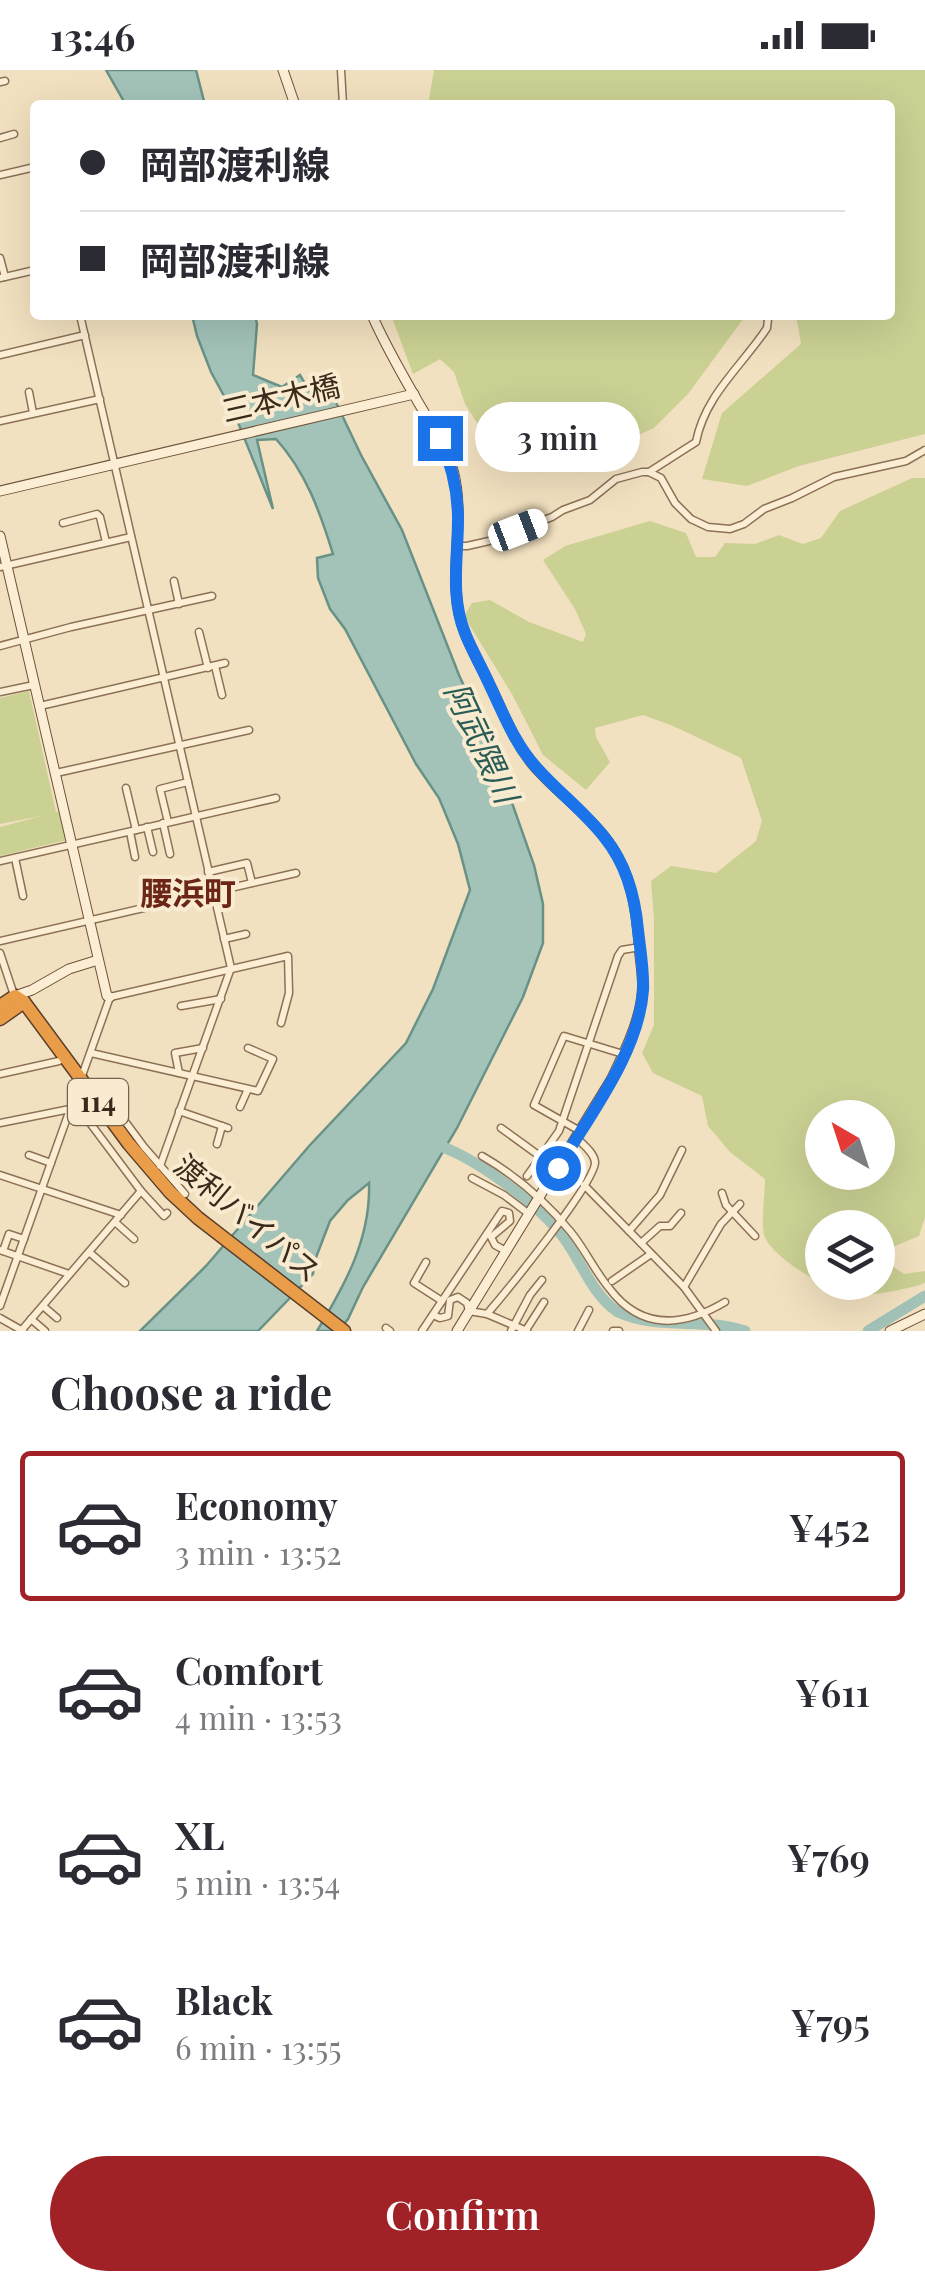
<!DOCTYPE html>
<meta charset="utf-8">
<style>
:root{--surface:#fff;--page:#f2f2f3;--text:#2b2b33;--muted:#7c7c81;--line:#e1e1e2;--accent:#a02126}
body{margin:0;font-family:"Playfair Display","Noto Sans JP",serif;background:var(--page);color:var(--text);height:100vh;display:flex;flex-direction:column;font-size:38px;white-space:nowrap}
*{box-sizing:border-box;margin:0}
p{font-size:32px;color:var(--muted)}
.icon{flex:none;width:55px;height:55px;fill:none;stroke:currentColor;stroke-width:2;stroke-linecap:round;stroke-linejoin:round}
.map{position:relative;height:1261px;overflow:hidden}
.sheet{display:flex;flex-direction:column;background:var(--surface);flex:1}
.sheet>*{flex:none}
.guide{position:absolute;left:30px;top:30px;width:865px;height:220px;border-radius:10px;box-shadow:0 10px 40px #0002;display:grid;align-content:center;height:220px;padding:0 50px;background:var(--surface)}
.needle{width:65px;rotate:321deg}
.tools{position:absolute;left:805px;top:1030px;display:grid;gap:20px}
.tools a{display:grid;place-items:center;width:90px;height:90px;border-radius:50%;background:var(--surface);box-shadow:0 10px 40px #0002;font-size:50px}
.end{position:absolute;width:45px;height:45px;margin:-22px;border:12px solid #1a73e8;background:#fff;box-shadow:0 0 0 5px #fff}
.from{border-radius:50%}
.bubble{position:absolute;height:70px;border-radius:35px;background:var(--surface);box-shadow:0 10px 40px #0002;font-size:32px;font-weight:600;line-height:70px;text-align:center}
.car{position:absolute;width:30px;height:60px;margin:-30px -15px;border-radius:12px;box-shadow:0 0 8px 2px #0007;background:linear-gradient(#fff 24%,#345 0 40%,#fff 0 76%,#345 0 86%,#fff 0)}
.guide b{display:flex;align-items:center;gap:35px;height:95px;font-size:38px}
.guide b+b{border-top:2px solid var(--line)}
.guide i{width:25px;height:25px;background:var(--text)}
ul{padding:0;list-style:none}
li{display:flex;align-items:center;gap:30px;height:150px;margin:0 20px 15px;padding:0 30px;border:5px solid transparent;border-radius:10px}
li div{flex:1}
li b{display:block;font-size:38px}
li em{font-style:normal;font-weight:600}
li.active{border-color:var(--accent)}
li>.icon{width:90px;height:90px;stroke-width:1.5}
h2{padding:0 50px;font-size:45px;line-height:120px}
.action{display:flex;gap:20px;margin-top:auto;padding:20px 50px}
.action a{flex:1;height:115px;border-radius:60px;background:var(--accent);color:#fff;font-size:40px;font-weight:600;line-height:115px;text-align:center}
.status{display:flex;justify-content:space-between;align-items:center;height:70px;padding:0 50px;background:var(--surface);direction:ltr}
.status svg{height:28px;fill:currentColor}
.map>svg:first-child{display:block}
.green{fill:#cbd193;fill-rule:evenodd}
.water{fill:#a3c3b9;stroke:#699287;stroke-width:2.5}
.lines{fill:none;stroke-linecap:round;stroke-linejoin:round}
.river{stroke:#a3c3b9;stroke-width:11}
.street-casing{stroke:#8c7156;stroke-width:9}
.secondary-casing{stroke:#6e5239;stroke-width:11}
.highway-casing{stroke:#593f2b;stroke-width:15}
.street{stroke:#fceed4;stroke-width:6}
.secondary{stroke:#fceed4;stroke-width:9}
.highway{stroke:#e99d49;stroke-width:12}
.route{stroke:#1a73e8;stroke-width:12}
.labels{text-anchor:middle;stroke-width:8;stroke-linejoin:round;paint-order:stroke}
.shield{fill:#f8ebd0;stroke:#736452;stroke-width:2.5}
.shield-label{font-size:28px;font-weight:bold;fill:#3a2a1c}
.street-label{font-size:30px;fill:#3a2a1c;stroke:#f8ebd0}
.water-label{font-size:32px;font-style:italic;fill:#2a5c57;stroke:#f8ebd0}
.neighbourhood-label{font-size:32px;font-weight:bold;fill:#6b2617;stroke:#f8ebd0}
</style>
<div class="status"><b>13:46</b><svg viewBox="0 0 49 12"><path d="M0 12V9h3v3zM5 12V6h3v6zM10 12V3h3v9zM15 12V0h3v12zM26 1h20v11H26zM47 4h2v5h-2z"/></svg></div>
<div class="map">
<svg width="925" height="1261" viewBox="0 0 925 1261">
<rect width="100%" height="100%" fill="#f2e1c0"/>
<g class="green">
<path d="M434,0H925V364L799,396L747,416L702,409L722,343L801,274L796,245H890V35H428Z"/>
<path d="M391,245H746L688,324L654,358L608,379L604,333L560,345L536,360L545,379L522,402L502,392L465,334L454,302L440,289L413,304Z"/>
<path d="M912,408H925V1147L919,1166L888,1179V1193L904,1204L925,1201V1213C909,1219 872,1226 855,1225C832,1223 771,1188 764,1165C761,1153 765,1122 765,1109L730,1082L708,1056L702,1026L653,1003L642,983L654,955V849L651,811L671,796L716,803L756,771L762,751L741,688L673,656L643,645L595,658L596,667L610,692L586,720L543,685L513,626L464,546L472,533L490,530L529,552L583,572L586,564L575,539L543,490L565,476L650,451L686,463L696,487H715L725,473L755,474L779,465L803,474L821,468L840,441ZM822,1048H878V1102H822ZM822,1158H878V1212H822Z"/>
<path d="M29,621L56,742H60L67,770L0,786V757L41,746L0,754V628Z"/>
</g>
<g class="water">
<path d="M106,0H196L205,35H126Z"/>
<path d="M192,245H255L257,254L253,305L282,317L300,305L317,334L332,324L361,385L402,460L459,605L493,679L534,795L543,834V873L523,927L457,1058L363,1217L348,1249L338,1261H317C345,1215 371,1168 369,1113L348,1130L330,1151L315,1190L313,1204L258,1261H140L206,1196L310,1075L406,973L433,919L470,820L458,774L439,728L416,694L345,559L330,539L318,508L317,488L333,484C320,442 306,402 276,369L257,370L273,439L237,350L211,302L197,266Z"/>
</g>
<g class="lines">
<g class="river">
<path d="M434,1074C474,1086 540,1135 564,1168C581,1191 593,1226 618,1242C660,1261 702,1247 745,1261"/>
<path d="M868,1261L925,1226"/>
</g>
<defs>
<g id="street">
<path d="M341,0L343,35"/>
<path d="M0,12L5,11"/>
<path d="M0,68L14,64"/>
<path d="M0,105L35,97"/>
<path d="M0,188L5,207"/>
<path d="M0,208L35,200"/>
<path d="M80,245L231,898L160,1096"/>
<path d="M739,245H750"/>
<path d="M0,285L85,265"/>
<path d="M29,322L33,343"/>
<path d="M0,351L100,329"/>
<path d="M649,402L696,372C705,325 742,296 767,258L768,249L764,245"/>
<path d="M63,453L97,444L100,447L106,472"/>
<path d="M457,476H467L489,471L552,447L563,440L590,430L616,409L642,402H649L661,408L675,433L691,449L708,457L730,459L744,454L764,439L792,428L834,407L906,391L925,380"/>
<path d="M0,497L131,467"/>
<path d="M174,511L179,534"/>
<path d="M199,562L208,598"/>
<path d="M0,576L71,557L212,526"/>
<path d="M215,596L222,625"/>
<path d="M0,622L34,615"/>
<path d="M40,636L225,593"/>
<path d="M56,703L249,660"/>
<path d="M126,718L136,760"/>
<path d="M168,752L160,719L188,712"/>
<path d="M163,753L170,784"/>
<path d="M147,757L153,782"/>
<path d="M130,762L135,787"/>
<path d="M15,788L23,826"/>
<path d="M0,791L276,728"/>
<path d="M208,802L247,793L252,813"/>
<path d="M224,869L246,864"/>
<path d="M0,871L296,803"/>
<path d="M0,883L14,925"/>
<path d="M181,936L221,929"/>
<path d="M91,983L258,1021L273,989L248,978"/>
<path d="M179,1003L175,983L203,978"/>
<path d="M0,1004L59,991"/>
<path d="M105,1037L121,1046L144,1077L185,1124"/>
<path d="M240,1037L248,1019"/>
<path d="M179,1041L228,1058"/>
<path d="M0,1053L70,1039L87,1049L141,1121L164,1146L167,1143"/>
<path d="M501,1058L541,1087"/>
<path d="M580,1061L534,1035L564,966L623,984"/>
<path d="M217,1074L222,1056"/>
<path d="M29,1085L51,1093"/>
<path d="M482,1086C515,1105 546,1132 570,1161C585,1179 594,1200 609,1218C641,1261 683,1257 725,1232"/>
<path d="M0,1105L121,1145"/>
<path d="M527,1106L559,1061L618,886L622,880L640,877"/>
<path d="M472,1108L504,1125L529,1144"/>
<path d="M584,1115L684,1217L716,1261"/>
<path d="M722,1123L726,1135L755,1166"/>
<path d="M115,1152L134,1169"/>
<path d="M629,1161L660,1125L682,1080"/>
<path d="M641,1173L660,1156H670L681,1143"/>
<path d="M0,1180L69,1204"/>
<path d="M3,1181L9,1164L24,1169"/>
<path d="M89,1182L125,1213"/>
<path d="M426,1192L414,1213L442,1231"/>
<path d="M612,1211L651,1184"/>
<path d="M684,1217L721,1154L740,1134"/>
<path d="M0,1236L110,927L288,886L289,923L281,953"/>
<path d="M43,1236L57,1248"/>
<path d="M487,1244C505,1223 596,1112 595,1092C594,1082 582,1074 576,1067"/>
<path d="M433,1245L440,1248L448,1246L450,1230L458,1227L467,1233L469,1241L487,1244L527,1261"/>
<path d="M0,1248L23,1261"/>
<path d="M31,1249L45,1261"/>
<path d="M386,1258L390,1261"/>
<path d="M526,1260L544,1232"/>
<path d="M21,1261L141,1121"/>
<path d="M422,1261L502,1141L509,1143L510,1151L491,1167L495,1175L506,1181"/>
<path d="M511,1261L530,1225L542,1210"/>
<path d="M578,1261L589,1240"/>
<path d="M613,1261H619"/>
</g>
<g id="secondary">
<path d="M283,0L295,35"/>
<path d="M372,245C385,275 402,304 418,332C431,354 446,376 453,400C468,455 443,513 466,566C474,585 484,603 493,621C505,647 515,673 533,695C556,722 586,742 608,771C633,805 637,845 640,886C642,902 644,917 641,932C636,960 623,985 611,1010L457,1261"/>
<path d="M0,421L414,324"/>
<path d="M0,466L107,926L110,927"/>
<path d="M15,926L32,920L69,899L98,890"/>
<path d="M890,1261L925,1244"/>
</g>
<g id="highway">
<path d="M0,936L15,926L24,932L129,1074L170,1122L198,1148L344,1261"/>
<path d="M0,949L24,932"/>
</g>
</defs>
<use href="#street" class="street-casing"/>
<use href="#secondary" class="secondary-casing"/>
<use href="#highway" class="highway-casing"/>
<use href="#street" class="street"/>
<use href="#secondary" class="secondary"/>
<use href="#highway" class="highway"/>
</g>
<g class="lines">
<path class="route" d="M440,368C452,395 458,420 458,449C458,488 450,526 465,563C472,581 483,599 491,618C504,645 515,674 536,697C558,722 585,742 605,768C626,794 635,826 638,860C640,879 644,901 643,920C639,982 589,1046 558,1098"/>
</g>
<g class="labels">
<rect class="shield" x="68" y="1009" width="60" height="46" rx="8"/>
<g class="shield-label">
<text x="98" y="1042">114</text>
</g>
<g class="street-label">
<text transform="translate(281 329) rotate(-13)" y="10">三本木橋</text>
<text transform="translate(247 1149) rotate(40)" y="10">渡利バイパス</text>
</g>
<g class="water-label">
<text transform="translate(481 673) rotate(65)" y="11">阿武隈川</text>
</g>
<g class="neighbourhood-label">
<text x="188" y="835">腰浜町</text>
</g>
</g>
</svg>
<div class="tools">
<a><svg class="needle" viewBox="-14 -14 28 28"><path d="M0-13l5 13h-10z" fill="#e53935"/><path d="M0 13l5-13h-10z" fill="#7c7c81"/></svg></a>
<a><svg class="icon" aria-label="layers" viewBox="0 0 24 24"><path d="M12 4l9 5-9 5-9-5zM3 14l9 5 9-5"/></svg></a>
</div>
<i class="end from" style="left:558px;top:1098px"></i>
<i class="end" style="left:440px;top:368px"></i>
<div class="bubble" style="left:475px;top:332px;width:165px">3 min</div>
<i class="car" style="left:518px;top:460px;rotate:69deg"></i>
<div class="guide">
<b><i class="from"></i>岡部渡利線</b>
<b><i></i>岡部渡利線</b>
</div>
</div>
<section class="sheet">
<h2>Choose a ride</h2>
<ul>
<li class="active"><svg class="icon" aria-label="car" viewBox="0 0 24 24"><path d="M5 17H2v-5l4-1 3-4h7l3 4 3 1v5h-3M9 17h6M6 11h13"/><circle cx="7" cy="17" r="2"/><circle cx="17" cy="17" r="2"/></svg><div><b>Economy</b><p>3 min · 13:52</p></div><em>¥452</em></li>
<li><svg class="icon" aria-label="car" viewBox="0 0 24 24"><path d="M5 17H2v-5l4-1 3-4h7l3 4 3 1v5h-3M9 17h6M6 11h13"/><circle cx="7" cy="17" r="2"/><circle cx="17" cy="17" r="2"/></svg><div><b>Comfort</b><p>4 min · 13:53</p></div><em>¥611</em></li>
<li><svg class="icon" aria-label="car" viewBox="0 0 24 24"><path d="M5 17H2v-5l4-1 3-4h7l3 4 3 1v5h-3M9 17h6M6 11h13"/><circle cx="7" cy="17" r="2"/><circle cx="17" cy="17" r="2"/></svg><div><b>XL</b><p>5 min · 13:54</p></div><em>¥769</em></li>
<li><svg class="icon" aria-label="car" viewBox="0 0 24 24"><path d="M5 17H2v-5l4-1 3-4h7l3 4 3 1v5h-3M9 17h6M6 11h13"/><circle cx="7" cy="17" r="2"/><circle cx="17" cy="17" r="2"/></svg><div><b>Black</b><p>6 min · 13:55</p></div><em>¥795</em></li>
</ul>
<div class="action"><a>Confirm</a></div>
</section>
